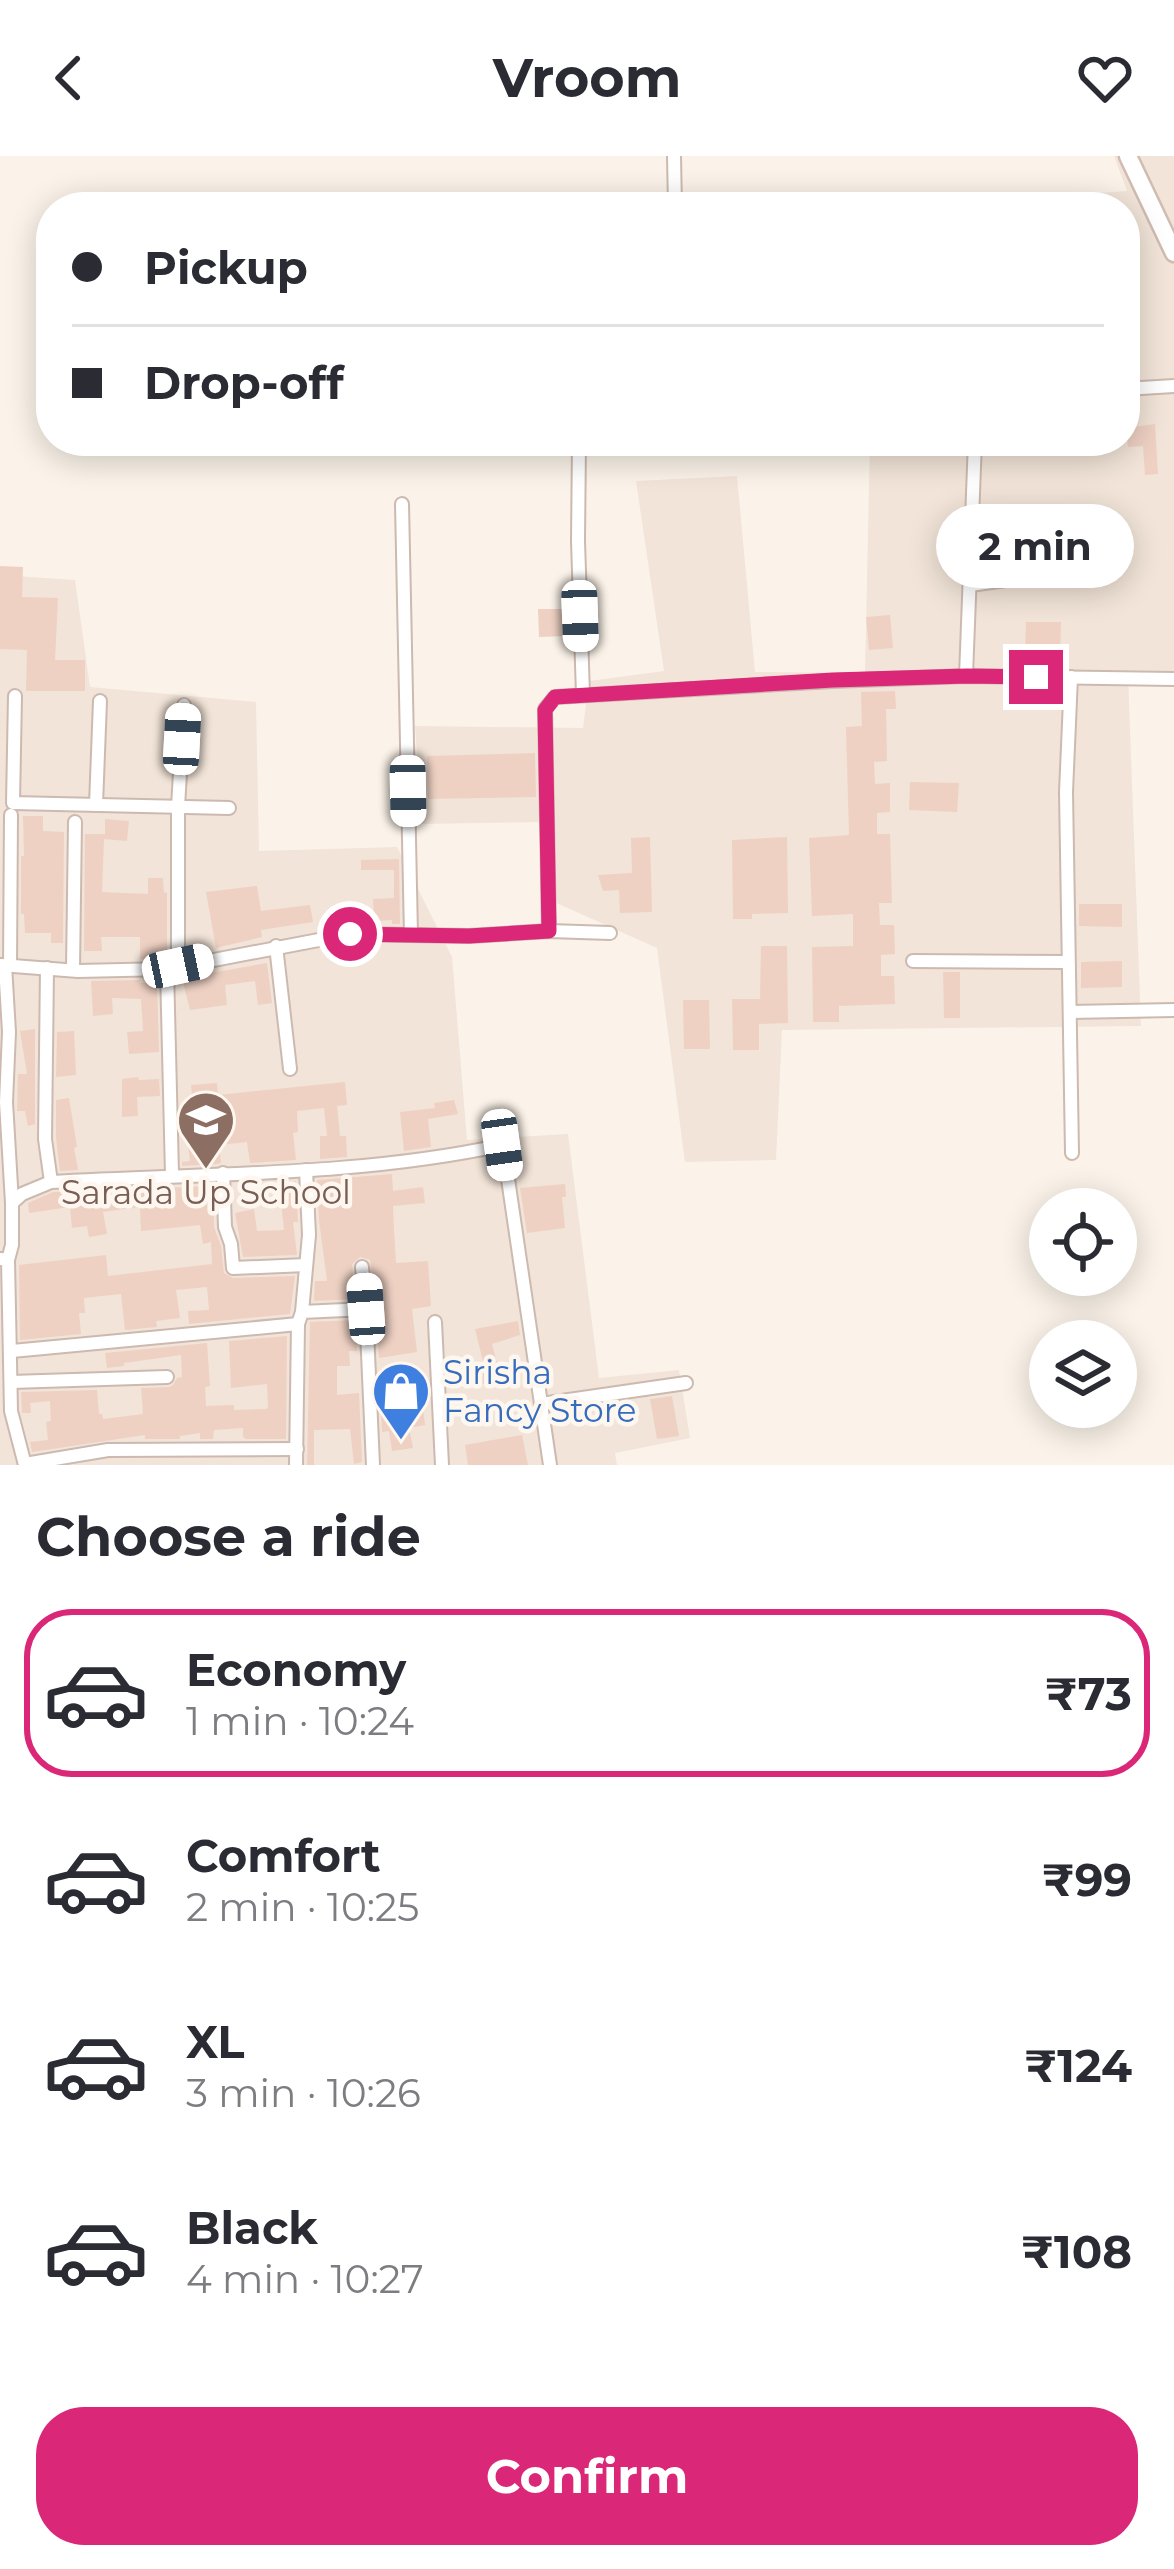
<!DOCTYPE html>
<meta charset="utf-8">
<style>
:root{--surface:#fff;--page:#f2f2f3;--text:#2b2b33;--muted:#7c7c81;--line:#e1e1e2;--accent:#db2777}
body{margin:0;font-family:Montserrat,sans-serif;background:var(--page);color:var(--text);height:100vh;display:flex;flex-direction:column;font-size:45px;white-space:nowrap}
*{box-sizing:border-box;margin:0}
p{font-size:39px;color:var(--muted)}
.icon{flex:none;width:66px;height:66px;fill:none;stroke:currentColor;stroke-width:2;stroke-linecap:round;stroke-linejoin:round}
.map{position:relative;height:1309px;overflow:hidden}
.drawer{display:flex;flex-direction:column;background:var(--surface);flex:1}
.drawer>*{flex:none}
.hud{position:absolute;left:36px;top:36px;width:1104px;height:264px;border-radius:48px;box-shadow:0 6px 30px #0003;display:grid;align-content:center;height:264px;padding:0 36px;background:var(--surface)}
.tools{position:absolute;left:1029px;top:1032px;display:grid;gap:24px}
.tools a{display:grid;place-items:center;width:108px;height:108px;border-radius:50%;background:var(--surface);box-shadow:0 6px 30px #0003;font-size:60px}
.end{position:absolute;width:54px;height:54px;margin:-27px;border:15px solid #db2777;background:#fff;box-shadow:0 0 0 6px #fff}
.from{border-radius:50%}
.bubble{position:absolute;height:84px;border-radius:42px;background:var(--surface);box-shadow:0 6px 30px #0003;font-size:39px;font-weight:700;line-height:84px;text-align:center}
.car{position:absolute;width:36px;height:72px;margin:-36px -18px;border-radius:15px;box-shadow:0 0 9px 3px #0007;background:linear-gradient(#fff 24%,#345 0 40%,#fff 0 76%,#345 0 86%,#fff 0)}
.hud b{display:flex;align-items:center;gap:42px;height:114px;font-size:45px}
.hud b+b{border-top:3px solid var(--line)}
.hud i{width:30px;height:30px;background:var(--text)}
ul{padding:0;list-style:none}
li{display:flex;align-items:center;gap:36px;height:168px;margin:0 24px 18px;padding:0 12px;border:6px solid transparent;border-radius:48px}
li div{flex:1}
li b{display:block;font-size:45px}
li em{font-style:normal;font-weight:700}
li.on{border-color:var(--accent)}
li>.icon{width:108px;height:108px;stroke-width:1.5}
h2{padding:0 36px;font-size:54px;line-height:144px}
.action{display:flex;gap:24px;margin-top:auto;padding:24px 36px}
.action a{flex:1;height:138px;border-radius:48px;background:var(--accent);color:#fff;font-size:48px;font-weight:700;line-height:138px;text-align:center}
header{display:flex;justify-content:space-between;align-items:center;height:156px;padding:0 36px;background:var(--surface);font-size:54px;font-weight:700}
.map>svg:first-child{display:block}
.residential{fill:#f2e4d8}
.building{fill:#eed1c3}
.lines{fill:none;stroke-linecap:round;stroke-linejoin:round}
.street-casing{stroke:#ccbab0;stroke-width:16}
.secondary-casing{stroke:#d0bcb1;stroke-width:21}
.street{stroke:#fff;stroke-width:12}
.secondary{stroke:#fff;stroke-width:16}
.route{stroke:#db2777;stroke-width:15}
.labels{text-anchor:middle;stroke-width:9;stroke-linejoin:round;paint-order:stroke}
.education-label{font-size:33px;fill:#785e54;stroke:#fef7f0}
.shop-label{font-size:33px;fill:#366cbe;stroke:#fef7f0;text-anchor:start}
</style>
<header><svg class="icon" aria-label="back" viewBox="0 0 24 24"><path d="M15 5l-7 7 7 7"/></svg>Vroom<svg class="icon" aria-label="heart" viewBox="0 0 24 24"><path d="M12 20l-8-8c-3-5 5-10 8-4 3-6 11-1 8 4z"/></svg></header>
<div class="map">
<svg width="1174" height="1309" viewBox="0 0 1174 1309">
<rect width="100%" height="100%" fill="#fbf3e9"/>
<g class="residential">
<path d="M1114,0H1174V522L1128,520L1141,870L782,874L776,1004L685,1006L657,792L552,745L545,666L422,668L415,570L583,572L589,525L664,515L636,325L737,320L755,516L865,517L870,285H1125V51H908L1127,35Z"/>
<path d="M0,419L75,424L90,531L256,546L259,695L397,691L452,801L467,984L568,978L599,1222L679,1214L690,1282L615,1297L617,1309H0Z"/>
</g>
<g class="building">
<path d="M1155,268L1158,318L1145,319L1143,290L1128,291L1126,272Z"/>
<path d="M0,410L23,411L22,441L58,442L55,504H85V535H26L27,494L0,493Z"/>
<path d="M538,453H565L566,480L539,481Z"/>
<path d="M890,459L893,492L869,494L866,461Z"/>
<path d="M1026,466H1061L1060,498H1025Z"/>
<path d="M895,535L896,553H886L887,605L874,606L875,628L890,627V656L877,657V678H890L892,747H879L880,769H894L895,798L881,799V820H894L895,848L839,850V866H813L812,791L853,790V758L812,760L809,682L849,679L846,571L862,570L861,536Z"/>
<path d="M535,597L536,641L428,643L427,600Z"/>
<path d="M910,626L959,627L957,656L909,654Z"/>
<path d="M23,660H43V675L64,676L63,787H51V777H25L24,758H21V700H24Z"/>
<path d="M105,663L129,665L127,685L104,683L102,736L148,738V722H163L164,737L167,736V802L140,803V781H101L102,795H84L85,678H105Z"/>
<path d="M650,681L652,756L620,757L619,734L603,735L598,719L632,717L631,682Z"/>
<path d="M787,681L788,757L752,758V763H733L732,684Z"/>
<path d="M399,703L400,768H392V764L374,765L373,743L394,742V714H361V704Z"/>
<path d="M257,730L261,755L310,749L313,766L261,774L262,781L216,792L206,736Z"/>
<path d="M1079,748H1122V771L1079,770Z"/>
<path d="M761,790H787L788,867L759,868V894H733L732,843H760Z"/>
<path d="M1122,805V831L1081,832V806Z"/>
<path d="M267,807L272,847L258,849L255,825L225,829L227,849L190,854L182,822Z"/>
<path d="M943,816H960V862H944Z"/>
<path d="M140,824V827H157L159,896L129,898L127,876L143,875L141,843L112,842L113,858L93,860L91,825Z"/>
<path d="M683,844H709L710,893H684Z"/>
<path d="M35,873V968L28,970L25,955H17L18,918H27L20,875Z"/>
<path d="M74,875L76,919L56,921L57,876Z"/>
<path d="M138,921L139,924L159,923L160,940L137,941L138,960L122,961V923Z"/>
<path d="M345,926L347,949L337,950L340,980H346L347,1001L320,1003V980H327L324,952L297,955L298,976L293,977L296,1004L250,1007L247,986L219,989L221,1007L217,1008L182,1010V1006L190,1005L187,982L182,983L181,971L186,970L184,951L193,950L191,929L217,927L218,939Z"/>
<path d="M69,942L77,991L74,992L78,1014L60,1015L56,982V944Z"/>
<path d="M454,944L458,958L428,963L431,991L404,995L400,956L435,952L434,947Z"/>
<path d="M392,1018L393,1035L423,1031L425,1047L393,1050L394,1075L396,1107L428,1105L431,1150L412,1153L417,1196L379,1202L376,1153L370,1104L360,1101L352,1108L355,1143L314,1145L315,1125H327L319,1064L317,1024Z"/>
<path d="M296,1025L298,1066H293L297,1099L243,1101L235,1057L254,1053L257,1075L284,1074L279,1027Z"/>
<path d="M565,1028L566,1041H562L565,1072L527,1077L520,1032Z"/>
<path d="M213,1030L214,1071L221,1090L224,1117L233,1122L295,1120L290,1158L189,1168L188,1155L209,1154L207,1131L176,1134L180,1162L156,1165L157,1171L125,1174L121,1138L84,1142L85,1157H79L81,1178L20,1184L19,1109L106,1099L108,1120L212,1108L211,1086L203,1088L200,1069L141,1075L140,1051L103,1056L107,1078L89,1081L87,1070L72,1072L70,1051L29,1057L28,1047L53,1036L102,1034V1037L131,1033Z"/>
<path d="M356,1164L357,1195H349L350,1210H337V1239L359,1237L362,1306L354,1308L350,1273L314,1274V1309H307L310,1166Z"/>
<path d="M518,1165L520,1179L492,1188L497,1207L504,1206L506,1225L480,1228L478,1210L484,1209L475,1173Z"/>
<path d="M287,1180L286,1283H246L243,1281V1272L214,1274L213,1283H200V1277L180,1280V1283H145V1279L32,1296L30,1286L48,1284L46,1266L51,1265L50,1245L30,1247L31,1257H22L21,1236L97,1234L99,1258H102L103,1263L143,1258L141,1232L169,1231L173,1229L177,1222L182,1221L181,1199L124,1207V1210L107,1212L105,1197L207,1187L210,1230L205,1231L206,1250L234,1249V1254L265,1253L268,1252L267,1228L231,1232L229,1185Z"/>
<path d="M419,1219L425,1269L409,1272L413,1292L392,1295L389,1275L382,1276L380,1223Z"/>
<path d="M672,1240L679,1280L657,1283L650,1243Z"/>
<path d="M522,1279L528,1309H468L465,1289Z"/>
</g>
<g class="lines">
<defs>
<g id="street">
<path d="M674,0L675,51"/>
<path d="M1125,233L1174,230"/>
<path d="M579,285L578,385L583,539"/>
<path d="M402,348L411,779"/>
<path d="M970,429L1029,421"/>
<path d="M966,520L975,285"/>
<path d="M1071,521L1066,636L1072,997"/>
<path d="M15,540L13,647L229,652"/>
<path d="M96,649L100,545"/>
<path d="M549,775L545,553L555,541L833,525L966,520L1174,523"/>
<path d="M276,790L290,913"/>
<path d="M913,805L1067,806"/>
<path d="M0,809L78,815L167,813"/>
<path d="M5,809L9,876L6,946L12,1047"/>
<path d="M10,809L11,659"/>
<path d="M178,810V651L184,549"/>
<path d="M47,812L45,983L51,1026"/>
<path d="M73,813L75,666"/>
<path d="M1070,856L1174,854"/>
<path d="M223,1017L225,1071L231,1088L233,1112L306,1109"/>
<path d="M172,1018L167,813L350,778L469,780L549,775L610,777"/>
<path d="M1,1103L8,1104L11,1255L25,1309"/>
<path d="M8,1104L12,1089V1047L22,1038L51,1026C201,1017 355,1021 503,989L550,1309"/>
<path d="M362,1111L366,1153"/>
<path d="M302,1156L309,1079L306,1014"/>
<path d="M435,1166L442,1309"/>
<path d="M12,1195L298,1168L302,1156L366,1153L373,1309"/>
<path d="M11,1226L167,1221"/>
<path d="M541,1248L686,1227"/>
<path d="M25,1308L108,1294L297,1293"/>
<path d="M296,1309L298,1168"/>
</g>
<path id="secondary" d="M1128,0L1174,97"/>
</defs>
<use href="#street" class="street-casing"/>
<use href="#secondary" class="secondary-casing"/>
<use href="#street" class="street"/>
<use href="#secondary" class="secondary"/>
</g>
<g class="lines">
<path class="route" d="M350,778L469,780L549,775L545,554L555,541L833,524L967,520L1036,521"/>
</g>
<defs>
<symbol id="school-pin" viewBox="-11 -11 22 30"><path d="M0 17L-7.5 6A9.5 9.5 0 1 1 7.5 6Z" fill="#8d6e63" stroke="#fef7f0"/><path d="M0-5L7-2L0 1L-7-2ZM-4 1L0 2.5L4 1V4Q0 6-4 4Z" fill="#fff"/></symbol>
<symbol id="shop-pin" viewBox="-11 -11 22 30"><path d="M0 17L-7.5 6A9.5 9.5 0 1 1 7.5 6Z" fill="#3f7fe0" stroke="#fef7f0"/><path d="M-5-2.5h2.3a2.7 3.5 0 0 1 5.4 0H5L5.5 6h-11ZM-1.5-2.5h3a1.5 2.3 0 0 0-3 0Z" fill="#fff"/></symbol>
</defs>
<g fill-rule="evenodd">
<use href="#school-pin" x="173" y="931" width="66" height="90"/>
<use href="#shop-pin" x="368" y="1202" width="66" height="90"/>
</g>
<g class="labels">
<g class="education-label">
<text x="206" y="1048">Sarada Up School</text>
</g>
<g class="shop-label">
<text x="443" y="1228">Sirisha<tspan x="443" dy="38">Fancy Store</tspan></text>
</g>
</g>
</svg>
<div class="tools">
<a><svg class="icon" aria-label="locate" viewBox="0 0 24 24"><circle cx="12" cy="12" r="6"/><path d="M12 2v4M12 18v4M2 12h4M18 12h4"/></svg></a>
<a><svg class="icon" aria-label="layers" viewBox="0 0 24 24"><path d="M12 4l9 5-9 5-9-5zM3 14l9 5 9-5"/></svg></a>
</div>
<i class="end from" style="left:350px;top:778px"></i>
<i class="end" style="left:1036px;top:521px"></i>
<div class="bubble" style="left:936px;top:348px;width:198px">2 min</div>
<i class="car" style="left:580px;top:460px;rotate:178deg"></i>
<i class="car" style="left:182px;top:583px;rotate:3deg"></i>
<i class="car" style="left:408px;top:635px;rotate:179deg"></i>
<i class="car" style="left:178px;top:810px;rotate:78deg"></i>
<i class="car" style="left:502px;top:989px;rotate:172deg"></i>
<i class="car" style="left:366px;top:1153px;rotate:356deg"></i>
<div class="hud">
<b><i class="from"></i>Pickup</b>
<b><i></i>Drop-off</b>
</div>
</div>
<section class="drawer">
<h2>Choose a ride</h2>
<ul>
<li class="on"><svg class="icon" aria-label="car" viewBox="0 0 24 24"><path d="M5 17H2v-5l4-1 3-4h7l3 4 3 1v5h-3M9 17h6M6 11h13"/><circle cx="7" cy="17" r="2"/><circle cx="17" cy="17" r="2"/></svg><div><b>Economy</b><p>1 min · 10:24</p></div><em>₹73</em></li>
<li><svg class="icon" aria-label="car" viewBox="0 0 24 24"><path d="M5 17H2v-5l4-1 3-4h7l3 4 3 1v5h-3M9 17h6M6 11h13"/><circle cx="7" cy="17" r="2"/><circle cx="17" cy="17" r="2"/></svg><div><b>Comfort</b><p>2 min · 10:25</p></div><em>₹99</em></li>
<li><svg class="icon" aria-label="car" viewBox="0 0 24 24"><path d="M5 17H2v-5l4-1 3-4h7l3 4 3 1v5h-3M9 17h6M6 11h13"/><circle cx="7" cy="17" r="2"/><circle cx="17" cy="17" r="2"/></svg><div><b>XL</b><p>3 min · 10:26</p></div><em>₹124</em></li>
<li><svg class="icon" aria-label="car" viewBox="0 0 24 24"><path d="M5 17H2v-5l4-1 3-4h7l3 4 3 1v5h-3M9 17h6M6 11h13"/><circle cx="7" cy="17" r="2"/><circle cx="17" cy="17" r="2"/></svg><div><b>Black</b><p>4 min · 10:27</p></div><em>₹108</em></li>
</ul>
<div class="action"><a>Confirm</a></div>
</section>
